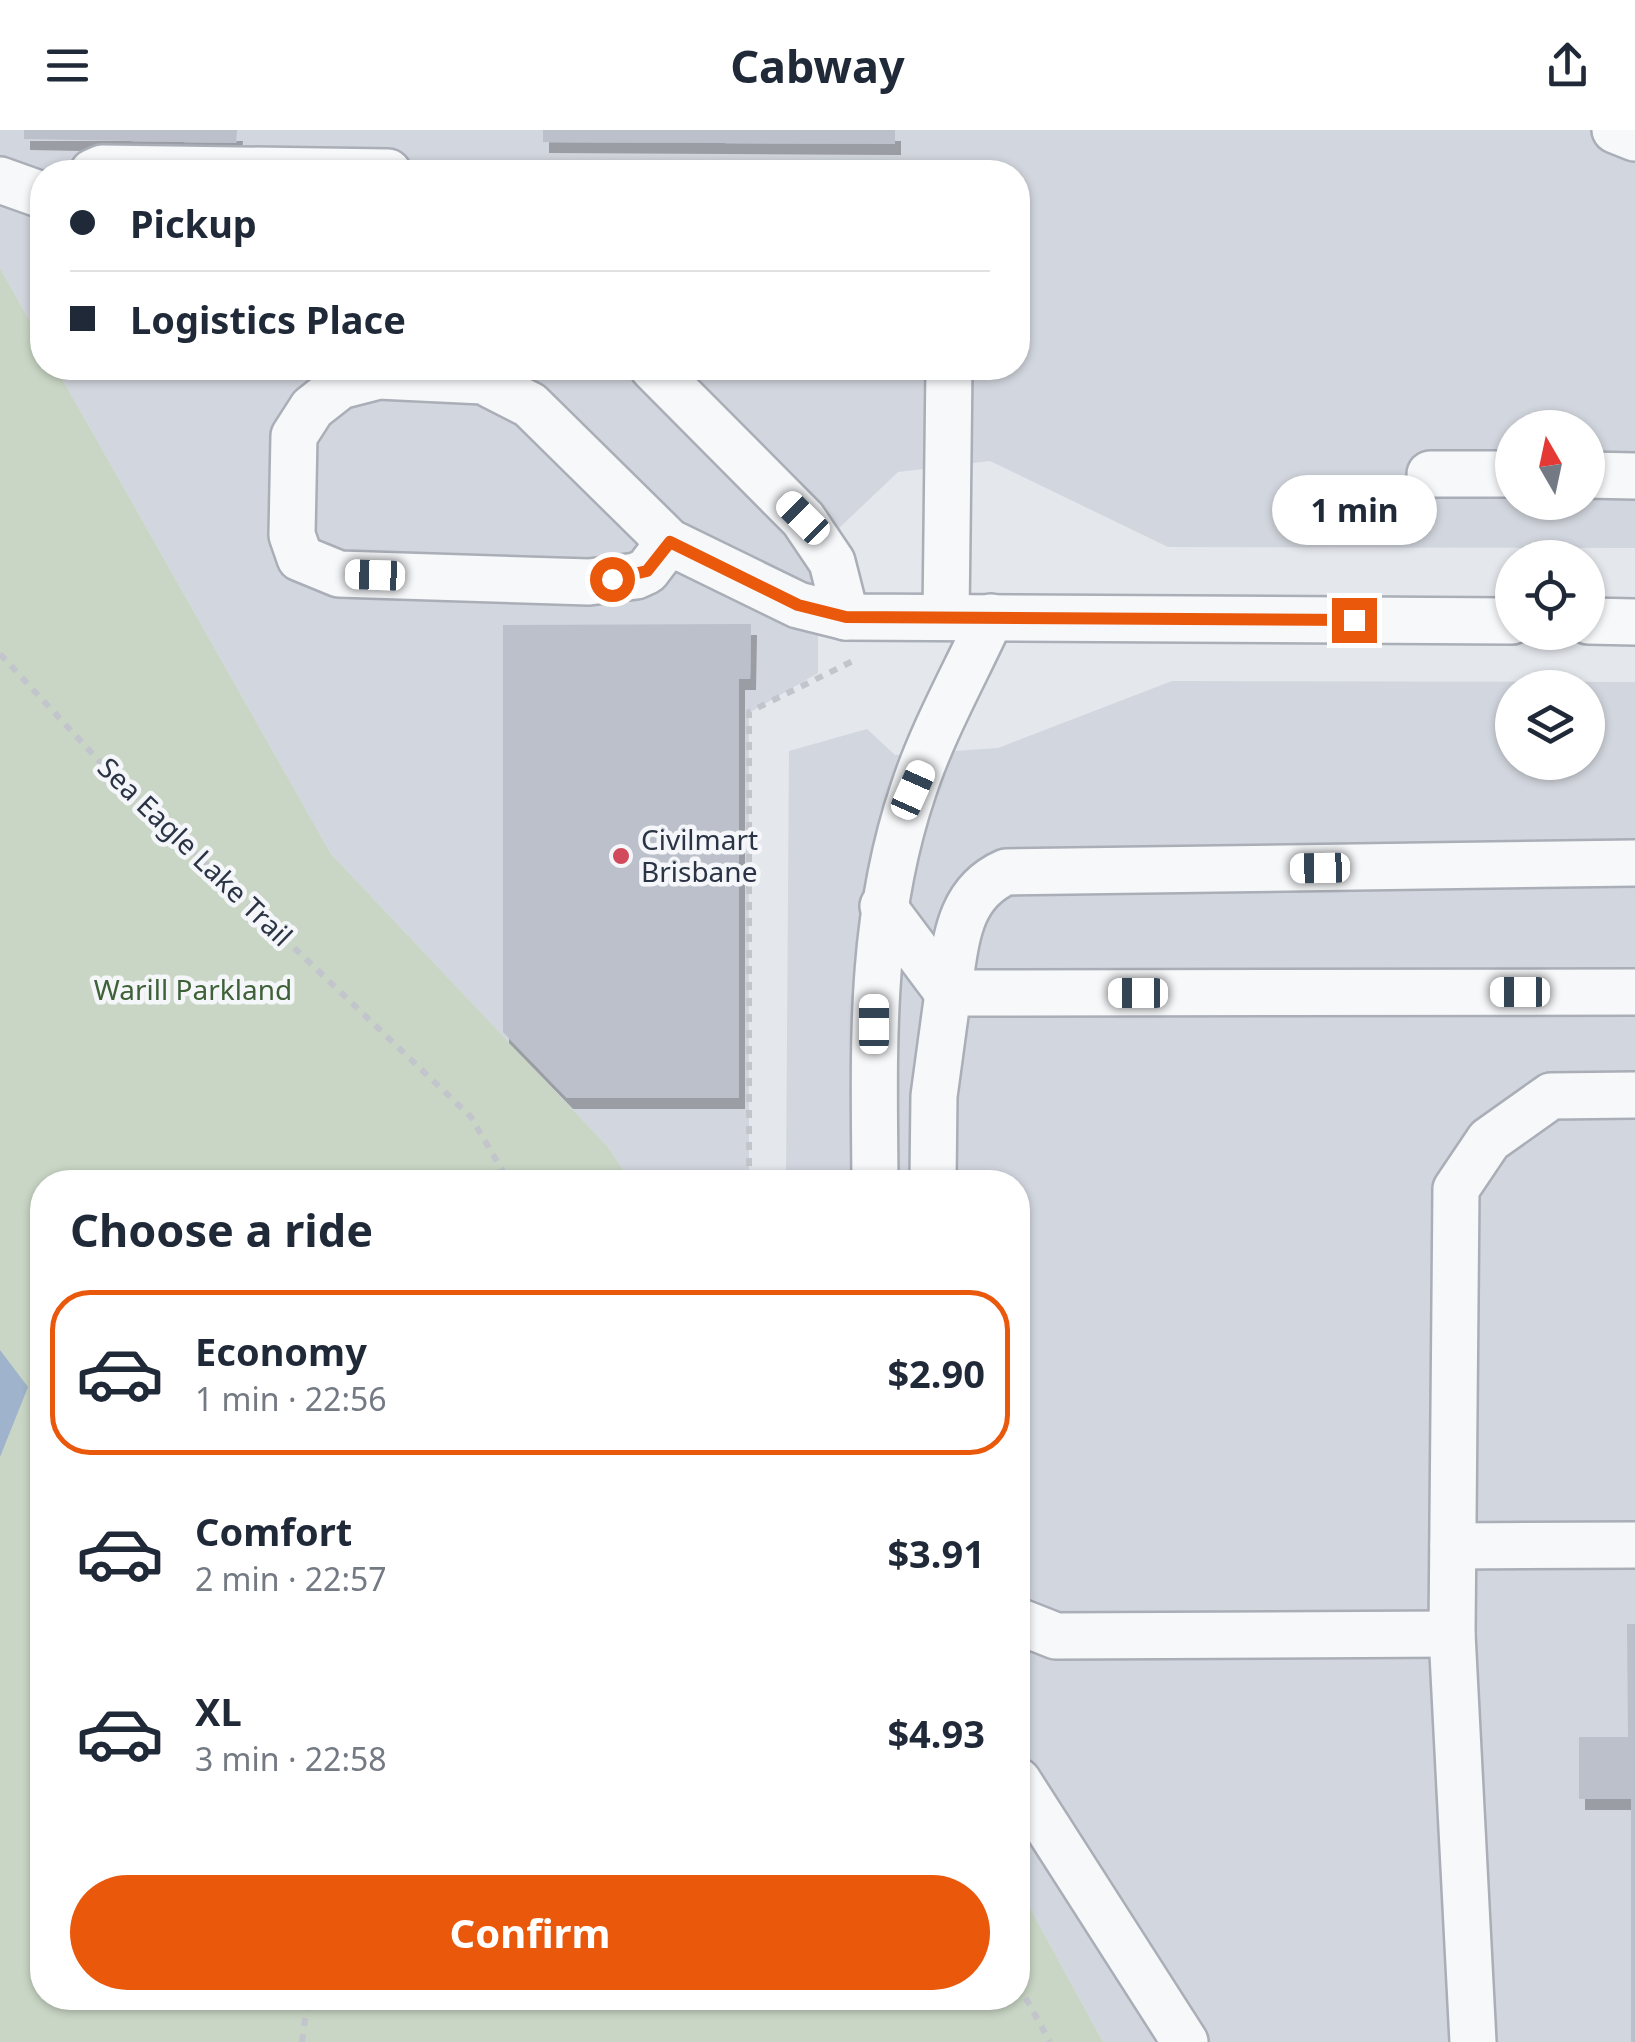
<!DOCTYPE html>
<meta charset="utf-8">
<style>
:root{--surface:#fff;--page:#f2f2f3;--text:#1f2937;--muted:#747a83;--line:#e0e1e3;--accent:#ea580c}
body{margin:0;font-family:"Noto Sans",sans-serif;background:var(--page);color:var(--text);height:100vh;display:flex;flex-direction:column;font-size:38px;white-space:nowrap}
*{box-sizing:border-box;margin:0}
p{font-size:32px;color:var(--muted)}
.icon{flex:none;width:55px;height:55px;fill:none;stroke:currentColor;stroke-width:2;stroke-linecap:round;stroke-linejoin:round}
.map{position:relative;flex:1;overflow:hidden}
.sheet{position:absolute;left:30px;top:1040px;width:1000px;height:840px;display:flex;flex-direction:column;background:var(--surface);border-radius:40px;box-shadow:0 2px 8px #0004}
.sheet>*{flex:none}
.hud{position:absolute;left:30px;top:30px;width:1000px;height:220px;border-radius:40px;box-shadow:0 2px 8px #0004;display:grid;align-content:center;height:220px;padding:0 40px;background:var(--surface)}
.needle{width:65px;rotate:351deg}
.buttons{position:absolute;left:1495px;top:280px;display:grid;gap:20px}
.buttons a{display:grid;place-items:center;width:110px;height:110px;border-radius:50%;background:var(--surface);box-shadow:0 2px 8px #0004;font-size:50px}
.end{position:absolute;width:45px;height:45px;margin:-22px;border:12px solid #ea580c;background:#fff;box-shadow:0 0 0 5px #fff}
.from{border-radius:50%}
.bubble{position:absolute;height:70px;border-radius:35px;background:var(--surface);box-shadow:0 2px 8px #0004;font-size:32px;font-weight:700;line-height:70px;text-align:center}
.car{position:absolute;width:30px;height:60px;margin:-30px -15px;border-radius:12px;box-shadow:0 0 8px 2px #0007;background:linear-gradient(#fff 24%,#345 0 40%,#fff 0 76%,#345 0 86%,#fff 0)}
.hud b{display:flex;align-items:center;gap:35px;height:95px;font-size:38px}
.hud b+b{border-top:2px solid var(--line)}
.hud i{width:25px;height:25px;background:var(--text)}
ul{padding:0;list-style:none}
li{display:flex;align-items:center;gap:30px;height:165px;margin:0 20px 15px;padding:0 20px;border:5px solid transparent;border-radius:40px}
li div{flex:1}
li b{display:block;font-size:38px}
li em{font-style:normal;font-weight:700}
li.selected{border-color:var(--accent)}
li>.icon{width:90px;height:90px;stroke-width:1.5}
h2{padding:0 40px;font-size:45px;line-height:120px}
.primary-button{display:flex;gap:20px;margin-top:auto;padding:20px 40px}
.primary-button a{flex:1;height:115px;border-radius:60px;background:var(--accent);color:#fff;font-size:40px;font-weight:700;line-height:115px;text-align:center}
header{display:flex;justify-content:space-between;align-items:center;height:130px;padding:0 40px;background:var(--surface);font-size:45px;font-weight:700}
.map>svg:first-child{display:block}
.built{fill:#d2d6de;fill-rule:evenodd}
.green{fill:#c9d6c5}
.water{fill:#9fb4cc}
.building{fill:#bbc0ca;filter:url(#shadow)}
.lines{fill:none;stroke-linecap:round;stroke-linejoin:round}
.minor-casing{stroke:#a9aeb7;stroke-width:50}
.path{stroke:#c2c5cb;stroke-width:6;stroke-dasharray:8 8;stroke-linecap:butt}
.minor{stroke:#f7f8fa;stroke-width:45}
.route{stroke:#ea580c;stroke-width:12}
.poi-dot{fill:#d1495b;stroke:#f4f6f9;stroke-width:4}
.labels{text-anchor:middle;stroke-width:9;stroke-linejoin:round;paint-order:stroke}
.poi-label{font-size:28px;fill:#2b3445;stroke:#f4f6f9;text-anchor:start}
.street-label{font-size:28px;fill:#2b3445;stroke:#f4f6f9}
.park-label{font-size:28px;fill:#3f6138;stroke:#f4f6f9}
</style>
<header><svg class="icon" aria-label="menu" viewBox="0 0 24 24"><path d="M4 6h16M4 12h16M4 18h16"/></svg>Cabway<svg class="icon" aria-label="share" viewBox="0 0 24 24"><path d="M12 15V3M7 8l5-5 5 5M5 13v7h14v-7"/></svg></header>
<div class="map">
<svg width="1635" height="1912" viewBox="0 0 1635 1912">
<defs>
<filter id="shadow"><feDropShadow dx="6" dy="11" stdDeviation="0" flood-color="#0004"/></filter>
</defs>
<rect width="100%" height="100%" fill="#e4e7ec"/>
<g class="built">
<path d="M0,0H1635V418L1168,417L990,331L898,342L818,418V543L749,583V1052H631L608,1017L331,724L56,238H1018V42H42V213L0,138ZM1512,298H1588V372H1512Z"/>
<path d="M1172,551L1635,552V1912H1103L1018,1756V1052H786L789,621L867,599L895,625L998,618ZM1512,558H1588V632H1512Z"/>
</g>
<path class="green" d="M0,138L42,213V238H56L331,724L608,1017L631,1052H42V1868H1018V1756L1103,1912H0Z"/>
<path class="water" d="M0,1220L28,1257L0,1327Z"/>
<g class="building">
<path d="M24,0H237L236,13L24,9Z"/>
<path d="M543,0H895V14L543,12Z"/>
<path d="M751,494L750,549H739V968H567L503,902V495Z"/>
<path d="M1627,1494H1635V1912H1631V1669H1579V1607H1628Z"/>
</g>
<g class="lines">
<defs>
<g id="minor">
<path d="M1615,0L1635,8"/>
<path d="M93,42L102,38L388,42"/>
<path d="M0,50L42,65"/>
<path d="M653,238L803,389L832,432L846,487"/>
<path d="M1430,344H1512"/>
<path d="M1588,345L1635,346"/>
<path d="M669,412L647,441L636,446L589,452L339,444L300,428L292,405L294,306L312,278L340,256L379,246L483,251L530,275L669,412L798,475L846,487L1512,491"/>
<path d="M946,486L949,238"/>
<path d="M1588,491L1635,492"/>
<path d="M883,776L948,863"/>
<path d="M948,863C956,815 956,764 1006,742L1635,733"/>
<path d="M875,1052C874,917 869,791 913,661C932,602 965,544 991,487"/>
<path d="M933,1052L934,966L948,863L1635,862"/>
<path d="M1453,1416L1635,1415"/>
<path d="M1018,1491L1056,1506L1452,1504"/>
<path d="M1018,1651L1185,1912"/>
<path d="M1473,1912L1452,1504L1456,1059L1489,1010L1551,966L1635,965"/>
</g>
</defs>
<use href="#minor" class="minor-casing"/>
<g class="path">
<path d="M0,524L102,634L471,987L509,1052"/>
<path d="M749,1052V582L855,530"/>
<path d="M1018,1854L1050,1912"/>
<path d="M302,1912L308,1868"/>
</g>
<use href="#minor" class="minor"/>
</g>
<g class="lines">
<path class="route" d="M612,449L647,441L670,412L798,475L846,487L1354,490"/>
</g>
<circle class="poi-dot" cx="621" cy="726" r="10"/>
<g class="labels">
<g class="poi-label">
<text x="641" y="720">Civilmart<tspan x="641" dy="32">Brisbane</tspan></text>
</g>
<g class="street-label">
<text transform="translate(195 722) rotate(44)" y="10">Sea Eagle Lake Trail</text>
</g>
<g class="park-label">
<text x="193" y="870">Warill Parkland</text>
</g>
</g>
</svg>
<div class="buttons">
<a><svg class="needle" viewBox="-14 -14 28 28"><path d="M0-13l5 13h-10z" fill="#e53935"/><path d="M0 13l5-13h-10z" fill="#747a83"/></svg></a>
<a><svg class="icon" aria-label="locate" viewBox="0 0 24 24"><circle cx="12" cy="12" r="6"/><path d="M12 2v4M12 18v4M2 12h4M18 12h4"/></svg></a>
<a><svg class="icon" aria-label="layers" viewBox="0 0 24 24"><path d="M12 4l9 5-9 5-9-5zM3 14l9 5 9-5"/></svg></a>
</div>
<i class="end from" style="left:612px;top:449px"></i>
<i class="end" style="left:1354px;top:490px"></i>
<div class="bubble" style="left:1272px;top:345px;width:165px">1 min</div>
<i class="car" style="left:803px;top:388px;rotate:315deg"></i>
<i class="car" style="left:375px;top:445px;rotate:272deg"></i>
<i class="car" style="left:913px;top:660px;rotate:24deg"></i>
<i class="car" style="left:1320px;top:738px;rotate:269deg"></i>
<i class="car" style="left:1520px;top:862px;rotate:270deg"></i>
<i class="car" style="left:1138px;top:863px;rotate:270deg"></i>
<i class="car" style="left:874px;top:894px;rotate:0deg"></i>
<div class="hud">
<b><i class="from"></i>Pickup</b>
<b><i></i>Logistics Place</b>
</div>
<section class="sheet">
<h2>Choose a ride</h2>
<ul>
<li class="selected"><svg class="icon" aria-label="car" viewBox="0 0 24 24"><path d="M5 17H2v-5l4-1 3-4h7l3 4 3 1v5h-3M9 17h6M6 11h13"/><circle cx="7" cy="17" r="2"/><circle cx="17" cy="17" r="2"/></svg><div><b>Economy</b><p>1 min · 22:56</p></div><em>$2.90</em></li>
<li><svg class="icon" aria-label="car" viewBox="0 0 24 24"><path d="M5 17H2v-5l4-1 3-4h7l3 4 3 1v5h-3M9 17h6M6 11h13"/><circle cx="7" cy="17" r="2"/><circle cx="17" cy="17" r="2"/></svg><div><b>Comfort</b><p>2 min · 22:57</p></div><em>$3.91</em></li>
<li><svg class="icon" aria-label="car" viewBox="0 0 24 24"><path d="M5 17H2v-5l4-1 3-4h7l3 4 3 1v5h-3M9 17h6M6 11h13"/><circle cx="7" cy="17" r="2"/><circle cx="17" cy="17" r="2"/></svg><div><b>XL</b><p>3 min · 22:58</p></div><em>$4.93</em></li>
</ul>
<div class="primary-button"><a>Confirm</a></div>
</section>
</div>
